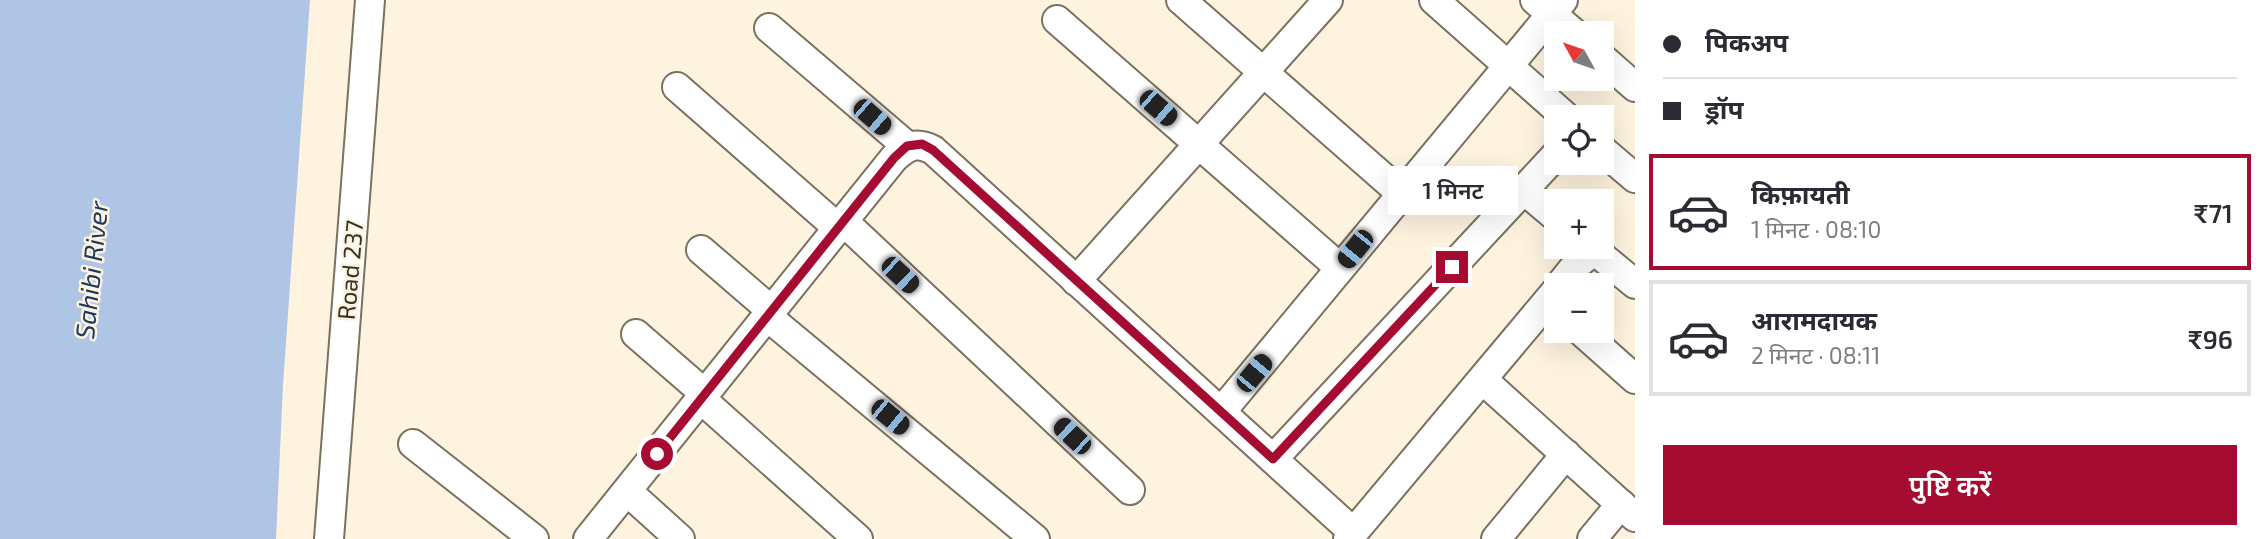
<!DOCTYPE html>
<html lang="hi">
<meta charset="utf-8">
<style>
:root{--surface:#fff;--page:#f2f2f3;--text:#2b2b33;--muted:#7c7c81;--line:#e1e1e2;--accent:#a60c32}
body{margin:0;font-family:"Exo 2","Noto Sans Devanagari",sans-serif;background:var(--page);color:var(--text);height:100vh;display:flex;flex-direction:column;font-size:26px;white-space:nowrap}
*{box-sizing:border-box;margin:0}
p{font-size:23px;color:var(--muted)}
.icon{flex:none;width:38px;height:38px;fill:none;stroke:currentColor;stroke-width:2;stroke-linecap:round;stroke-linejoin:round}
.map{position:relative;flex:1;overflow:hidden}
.sheet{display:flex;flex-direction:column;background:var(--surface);width:630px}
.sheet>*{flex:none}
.banner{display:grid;align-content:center;height:154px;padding:0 28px;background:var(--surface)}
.needle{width:46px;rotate:310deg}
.tools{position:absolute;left:1544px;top:21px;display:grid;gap:14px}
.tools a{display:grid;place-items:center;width:70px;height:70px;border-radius:0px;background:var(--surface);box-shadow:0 7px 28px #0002;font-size:35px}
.end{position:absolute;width:32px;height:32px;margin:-16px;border:9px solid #a60c32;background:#fff;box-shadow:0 0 0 4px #fff}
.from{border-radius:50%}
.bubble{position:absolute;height:49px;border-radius:0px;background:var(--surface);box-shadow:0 7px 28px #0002;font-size:23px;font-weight:600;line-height:49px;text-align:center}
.car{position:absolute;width:21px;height:42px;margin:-21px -10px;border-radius:9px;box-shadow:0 0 5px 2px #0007;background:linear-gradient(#222 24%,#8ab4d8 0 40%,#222 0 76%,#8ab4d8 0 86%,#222 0)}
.banner b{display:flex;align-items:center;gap:24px;height:66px;font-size:26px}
.banner b+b{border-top:2px solid var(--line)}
.banner i{width:18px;height:18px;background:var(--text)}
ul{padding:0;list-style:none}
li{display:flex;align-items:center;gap:21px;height:116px;margin:0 14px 10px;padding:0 14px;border:4px solid var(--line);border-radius:0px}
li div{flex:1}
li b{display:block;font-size:26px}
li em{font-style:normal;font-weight:600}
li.active{border-color:var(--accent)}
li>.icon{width:63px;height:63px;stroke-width:1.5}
.button{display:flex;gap:14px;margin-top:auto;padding:14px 28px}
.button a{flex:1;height:80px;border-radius:0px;background:var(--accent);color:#fff;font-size:28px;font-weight:600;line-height:80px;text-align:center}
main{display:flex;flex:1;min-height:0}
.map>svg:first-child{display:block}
.water{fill:#afc5e5}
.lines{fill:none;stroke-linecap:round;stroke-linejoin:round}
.minor-casing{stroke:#7a715f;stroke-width:32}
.minor{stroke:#fff;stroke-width:28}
.route{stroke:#a60c32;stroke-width:9}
.labels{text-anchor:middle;stroke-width:5;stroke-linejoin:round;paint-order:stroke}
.street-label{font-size:24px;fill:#37332b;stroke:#fef3df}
.water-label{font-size:26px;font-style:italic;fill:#1c3a63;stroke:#fef3df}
</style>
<main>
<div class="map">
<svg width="1635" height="539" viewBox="0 0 1635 539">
<rect width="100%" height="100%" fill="#fef3df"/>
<path class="water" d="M0,0H310L283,385L276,539H0Z"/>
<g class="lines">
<defs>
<g id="minor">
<path d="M1181,0L1401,193"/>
<path d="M1434,0L1566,117"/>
<path d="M1535,0L1574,33"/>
<path d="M1057,20L1340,268"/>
<path d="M769,28L907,146"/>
<path d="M1601,57L1635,87"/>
<path d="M677,87L838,228"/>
<path d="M1601,149L1635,178"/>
<path d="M1524,190L1556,217"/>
<path d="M843,221L1130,490"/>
<path d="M701,250L773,312"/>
<path d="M1076,281L1328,0"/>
<path d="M1560,285L1576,265L1591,253L1600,255L1635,284"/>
<path d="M768,317L1035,539"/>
<path d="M1581,331L1635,379"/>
<path d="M636,334L704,393"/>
<path d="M1483,380L1635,517"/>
<path d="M700,398L858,539"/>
<path d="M1221,412L1563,0"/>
<path d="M413,444L534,539"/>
<path d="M1273,459L1556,155"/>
<path d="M628,492L680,539"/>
<path d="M329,539L370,0"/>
<path d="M588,539L894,158C908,146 916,141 933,150L1353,532"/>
<path d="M1348,539L1556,291"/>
<path d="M1496,539L1566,454"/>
<path d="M1592,539L1621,504"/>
</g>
</defs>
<use href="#minor" class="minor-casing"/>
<use href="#minor" class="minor"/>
</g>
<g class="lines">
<path class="route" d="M657,454L894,158L907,146L922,144L933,150L1273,459L1452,267"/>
</g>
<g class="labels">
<g class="street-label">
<text transform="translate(351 270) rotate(-85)" y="8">Road 237</text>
</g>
<g class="water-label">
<text transform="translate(92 270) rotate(-84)" y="9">Sahibi River</text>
</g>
</g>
</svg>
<div class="tools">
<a><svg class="needle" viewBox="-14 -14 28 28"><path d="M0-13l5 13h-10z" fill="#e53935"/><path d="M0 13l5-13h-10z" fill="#7c7c81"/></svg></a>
<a><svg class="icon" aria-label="locate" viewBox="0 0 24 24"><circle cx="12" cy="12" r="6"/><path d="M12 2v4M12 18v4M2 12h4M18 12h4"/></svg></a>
<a>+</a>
<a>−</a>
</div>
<i class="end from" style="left:657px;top:454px"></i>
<i class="end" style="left:1452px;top:267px"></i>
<div class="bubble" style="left:1388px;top:166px;width:130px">1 मिनट</div>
<i class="car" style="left:1158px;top:108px;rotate:131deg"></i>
<i class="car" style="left:872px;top:117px;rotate:131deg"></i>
<i class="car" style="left:1355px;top:249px;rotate:219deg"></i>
<i class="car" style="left:900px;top:275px;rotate:133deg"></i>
<i class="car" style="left:1254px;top:373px;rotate:40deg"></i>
<i class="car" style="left:890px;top:417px;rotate:129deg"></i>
<i class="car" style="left:1072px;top:436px;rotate:313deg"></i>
</div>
<section class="sheet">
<div class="banner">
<b><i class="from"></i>पिकअप</b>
<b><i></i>ड्रॉप</b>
</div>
<ul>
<li class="active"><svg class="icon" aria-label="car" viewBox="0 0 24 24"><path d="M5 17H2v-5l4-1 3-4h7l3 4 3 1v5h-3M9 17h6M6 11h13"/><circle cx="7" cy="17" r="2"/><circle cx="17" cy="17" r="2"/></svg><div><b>किफ़ायती</b><p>1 मिनट · 08:10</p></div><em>₹71</em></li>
<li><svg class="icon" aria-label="car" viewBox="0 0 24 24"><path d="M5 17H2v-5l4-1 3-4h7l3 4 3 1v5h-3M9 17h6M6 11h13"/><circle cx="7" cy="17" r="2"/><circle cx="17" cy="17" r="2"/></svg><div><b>आरामदायक</b><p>2 मिनट · 08:11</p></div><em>₹96</em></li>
</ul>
<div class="button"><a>पुष्टि करें</a></div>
</section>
</main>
